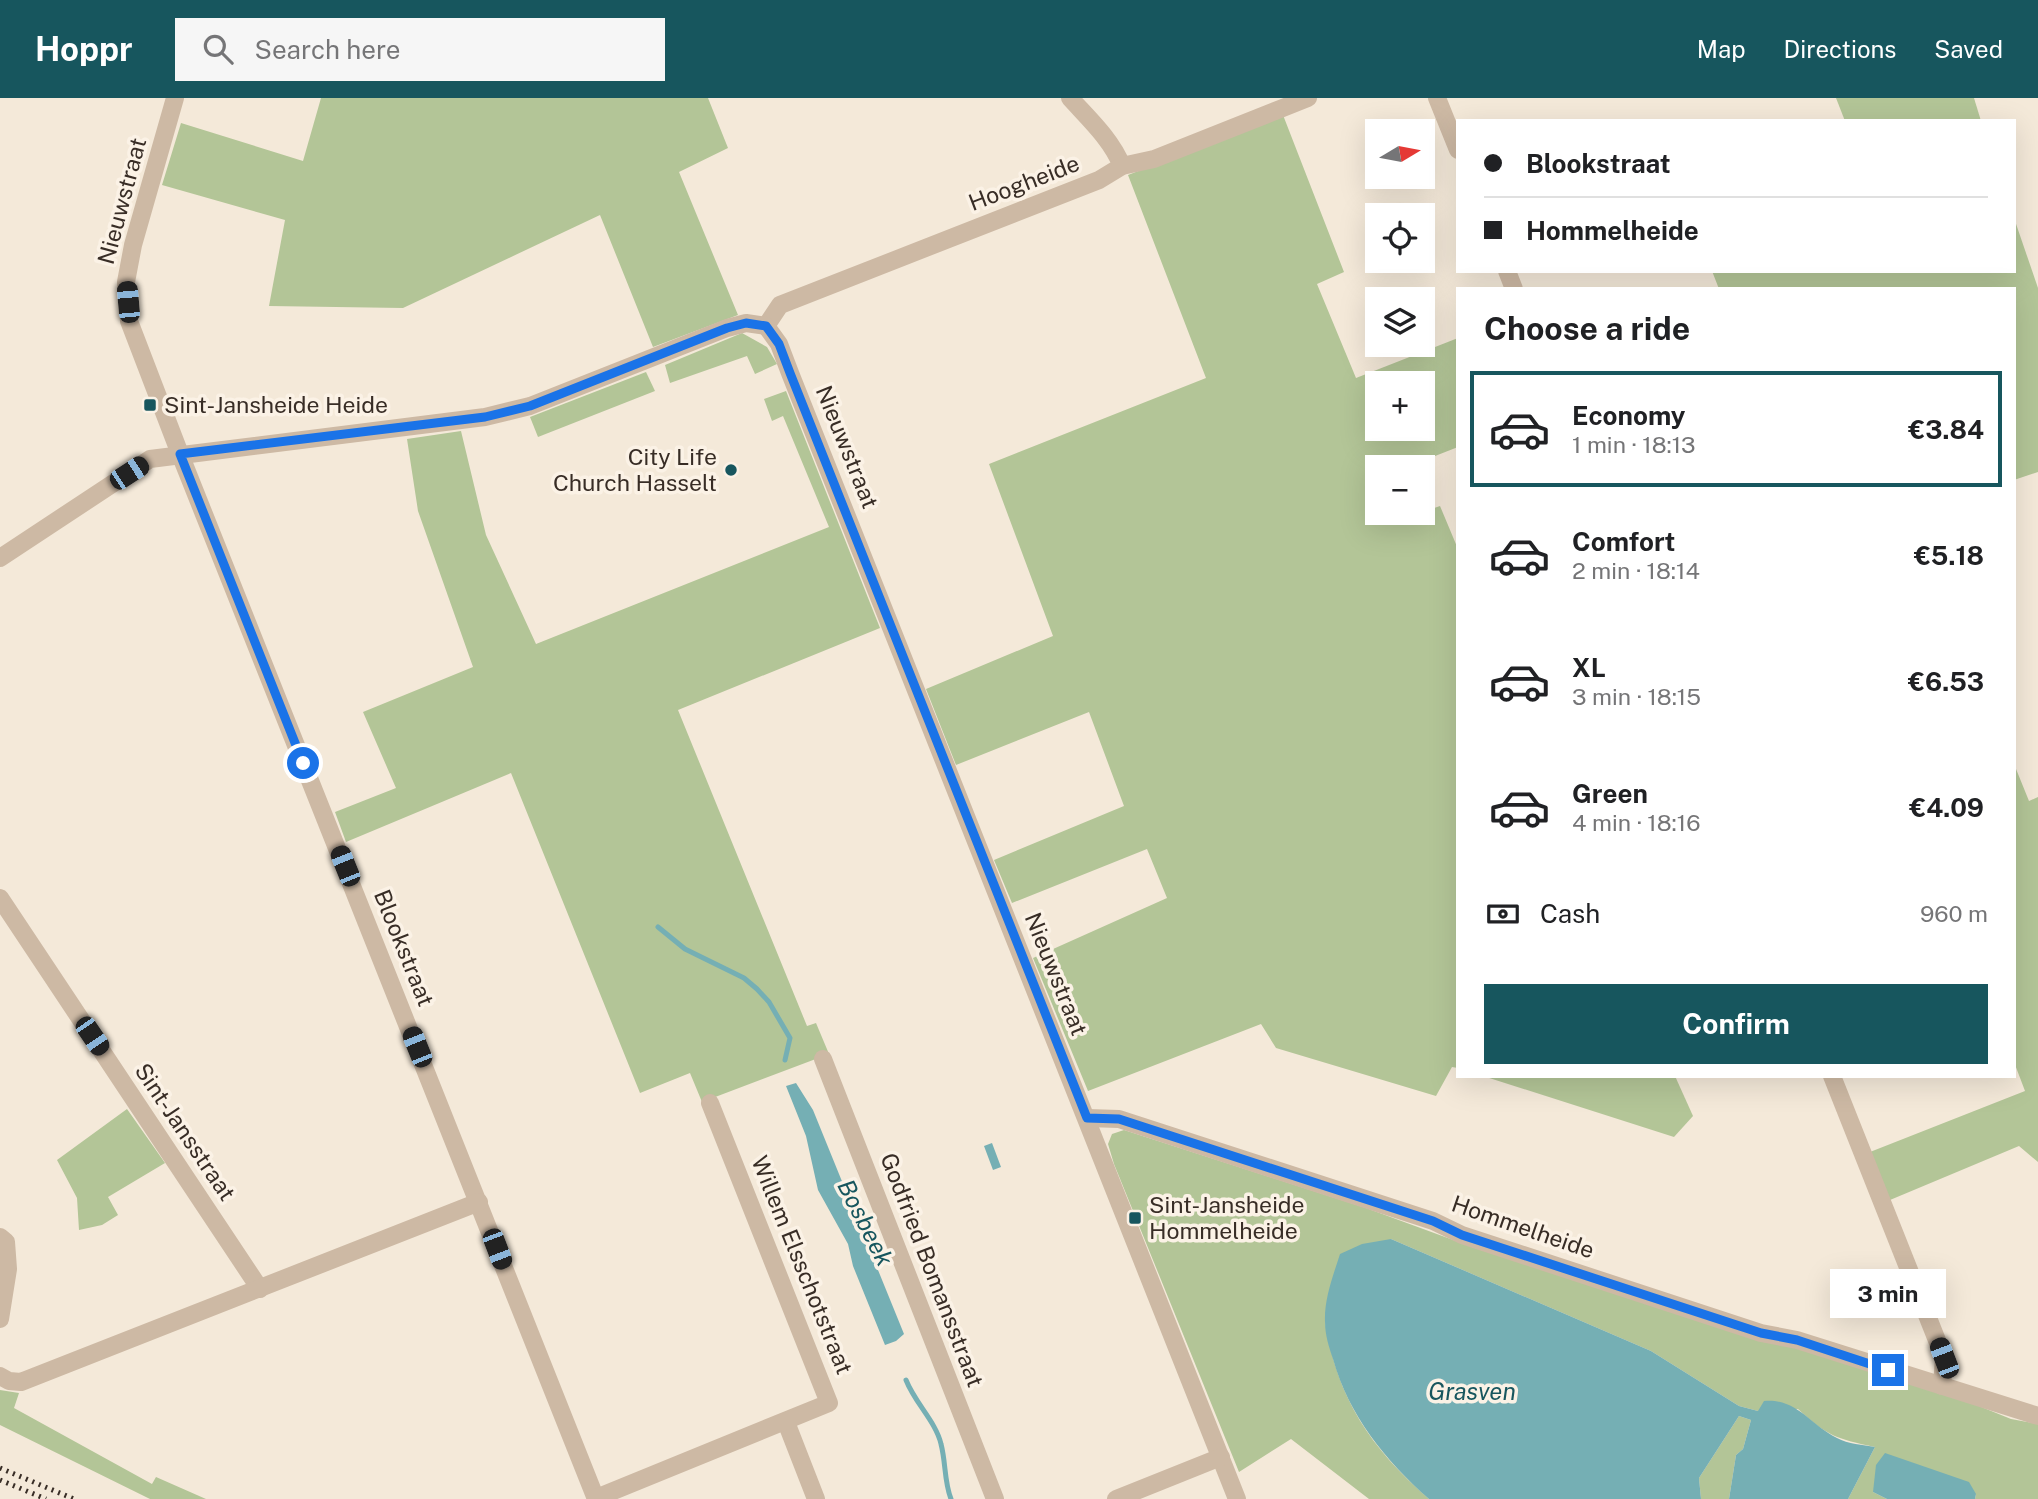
<!DOCTYPE html>
<meta charset="utf-8">
<style>
:root{--surface:#fff;--page:#f6f6f6;--text:#202124;--muted:#757577;--line:#e0e0e0;--accent:#17565e}
body{margin:0;font-family:"Public Sans",sans-serif;background:var(--page);color:var(--text);height:100vh;display:flex;flex-direction:column;font-size:26px;white-space:nowrap}
*{box-sizing:border-box;margin:0}
p{font-size:23px;color:var(--muted)}
.icon{flex:none;width:38px;height:38px;fill:none;stroke:currentColor;stroke-width:2;stroke-linecap:round;stroke-linejoin:round}
.map{position:relative;flex:1;overflow:hidden}
.sheet{position:absolute;left:1456px;top:189px;width:560px;height:791px;display:flex;flex-direction:column;background:var(--surface);border-radius:0px;box-shadow:0 7px 28px #0002}
.sheet>*{flex:none}
.hud{position:absolute;left:1456px;top:21px;width:560px;height:154px;border-radius:0px;box-shadow:0 7px 28px #0002;display:grid;align-content:center;height:154px;padding:0 28px;background:var(--surface)}
.needle{width:46px;rotate:80deg}
.buttons{position:absolute;left:1365px;top:21px;display:grid;gap:14px}
.buttons a{display:grid;place-items:center;width:70px;height:70px;border-radius:0px;background:var(--surface);box-shadow:0 7px 28px #0002;font-size:35px}
.end{position:absolute;width:32px;height:32px;margin:-16px;border:9px solid #1a73e8;background:#fff;box-shadow:0 0 0 4px #fff}
.from{border-radius:50%}
.bubble{position:absolute;height:49px;border-radius:0px;background:var(--surface);box-shadow:0 7px 28px #0002;font-size:23px;font-weight:700;line-height:49px;text-align:center}
.car{position:absolute;width:21px;height:42px;margin:-21px -10px;border-radius:9px;box-shadow:0 0 5px 2px #0007;background:linear-gradient(#222 24%,#8ab4d8 0 40%,#222 0 76%,#8ab4d8 0 86%,#222 0)}
.hud b{display:flex;align-items:center;gap:24px;height:66px;font-size:26px}
.hud b+b{border-top:2px solid var(--line)}
.hud i{width:18px;height:18px;background:var(--text)}
ul{padding:0;list-style:none}
li{display:flex;align-items:center;gap:21px;height:116px;margin:0 14px 10px;padding:0 14px;border:4px solid transparent;border-radius:0px}
li div{flex:1}
li b{display:block;font-size:26px}
li em{font-style:normal;font-weight:700}
li.on{border-color:var(--accent)}
li>.icon{width:63px;height:63px;stroke-width:1.5}
h2{padding:0 28px;font-size:32px;line-height:84px}
.pay{display:flex;align-items:center;gap:18px;height:77px;padding:0 28px;font-size:26px}
.pay p{margin-inline-start:auto}
.primary-button{display:flex;gap:14px;margin-top:auto;padding:14px 28px}
.primary-button a{flex:1;height:80px;border-radius:0px;background:var(--accent);color:#fff;font-size:28px;font-weight:700;line-height:80px;text-align:center}
header{display:flex;align-items:center;gap:42px;box-sizing:border-box;height:98px;padding:0 35px;background:var(--accent);color:#fff}
header strong{font-size:33px}
nav{display:flex;gap:38px;margin-inline-start:auto;font-size:24px}
.search{width:490px;height:63px;background:var(--page);display:flex;align-items:center;gap:18px;box-sizing:border-box;padding:0 24px;border-radius:0px;color:var(--muted);font-size:26px}
.map>svg:first-child{display:block}
.green{fill:#b3c597;fill-rule:evenodd}
.water{fill:#75afb4}
.lines{fill:none;stroke-linecap:round;stroke-linejoin:round}
.stream{stroke:#75afb4;stroke-width:5}
.street{stroke:#cdb9a4;stroke-width:18}
.rail{stroke:#382d26;stroke-width:5;stroke-dasharray:2 5;stroke-linecap:butt}
.route{stroke:#1a73e8;stroke-width:9}
.poi-dot{fill:#17565e;stroke:#fbf2e6;stroke-width:2.5}
.labels{text-anchor:middle;stroke-width:7;stroke-linejoin:round;paint-order:stroke}
.street-label{font-size:23px;fill:#382d26;stroke:#fbf2e6}
.poi-label{font-size:23px;fill:#382d26;stroke:#fbf2e6;text-anchor:start}
.water-label{font-size:24px;font-style:italic;fill:#17565e;stroke:#fbf2e6}
</style>
<header>
<strong>Hoppr</strong>
<div class="search"><svg class="icon" aria-label="search" viewBox="0 0 24 24"><circle cx="10" cy="10" r="6"/><path d="M15 15l6 6"/></svg>Search here</div>
<nav><a>Map</a><a>Directions</a><a>Saved</a></nav>
</header>
<div class="map">
<svg width="2038" height="1401" viewBox="0 0 2038 1401">
<rect width="100%" height="100%" fill="#f4e9d9"/>
<g class="green">
<path d="M321,0H708L728,50L679,74L738,217L653,249L600,117L403,210L269,208L285,122L162,87L181,25L303,63Z"/>
<path d="M1836,0H1974L1981,23H1845Z"/>
<path d="M1283,17L1344,174L1317,186L1356,280L1458,240V349L1407,369H1377V415H1410L1411,418L1440,408L1458,451V970L1452,969L1436,998L1276,950L1261,926L1088,993L1033,860L1167,800L1147,751L1012,805L994,762L1124,708L1089,614L956,667L926,591L1053,538L989,366L1206,280L1128,77ZM1377,285H1423V331H1377Z"/>
<path d="M2014,120L2038,190V374L2014,382V191H1719L1712,173H2014Z"/>
<path d="M742,235L767,249L777,266L755,276L747,258L670,285L665,267Z"/>
<path d="M646,274L655,293L538,339L530,319Z"/>
<path d="M786,293L880,530L678,612L807,928L816,925L829,956L702,1004L690,975L640,995L511,675L346,744L335,714L396,690L363,614L473,569L418,413L407,341L461,333L486,437L536,546L829,429L783,318L772,323L764,301Z"/>
<path d="M2014,666L2029,703L2038,699V1064L2019,1048L1890,1102L1870,1054L2025,993L2014,964Z"/>
<path d="M1483,978H1675L1693,1018L1674,1039Z"/>
<path d="M127,1011L165,1065L108,1099L118,1117L102,1127L79,1132L77,1100L57,1062Z"/>
<path d="M1124,1032L1366,1110L1475,1150L1969,1304L2011,1321L2038,1326V1401H1975L1976,1396L1873,1394L1887,1401H1848L1875,1349C1837,1341 1827,1338 1798,1311L1758,1313L1739,1308L1651,1253L1391,1141L1325,1224C1338,1302 1370,1349 1429,1401H1369L1291,1341L1239,1374L1114,1066L1108,1046L1112,1036Z"/>
<path d="M0,1292L19,1295L14,1310L152,1386L156,1379L206,1401H150L0,1327Z"/>
<path d="M1739,1318L1751,1322L1743,1351L1736,1357L1729,1401H1701L1699,1380Z"/>
</g>
<g class="water">
<path d="M796,985L813,1012L904,1236L896,1243L885,1247L853,1168L848,1146L818,1092L806,1038L786,988Z"/>
<path d="M992,1045L1001,1069L993,1072L984,1048Z"/>
<path d="M1391,1141L1651,1253L1739,1308L1758,1313L1764,1303C1797,1300 1810,1327 1837,1340C1848,1346 1863,1347 1875,1349L1848,1401H1729L1736,1357L1743,1351L1751,1322L1739,1318L1699,1380L1701,1401H1429C1385,1362 1349,1318 1333,1261C1329,1249 1325,1237 1325,1224C1324,1201 1333,1178 1340,1156L1362,1146Z"/>
<path d="M1885,1355L1969,1384L1976,1396L1975,1401H1887L1873,1394L1876,1367Z"/>
</g>
<g class="lines">
<g class="stream">
<path d="M658,829L685,851L744,880L757,891L769,904L790,940L785,962"/>
<path d="M906,1282C915,1305 936,1324 941,1346C946,1365 944,1383 951,1401"/>
</g>
<g class="street">
<path d="M175,0L133,147L126,184L129,223L180,356L596,1401"/>
<path d="M1070,0C1089,21 1111,41 1122,68"/>
<path d="M1437,0L1458,52"/>
<path d="M1507,173L1514,191"/>
<path d="M766,228L779,246L790,275L1237,1401"/>
<path d="M766,228L780,207L1099,82L1122,68L1154,61L1308,0"/>
<path d="M0,460L150,361L485,319L530,308L727,230L746,225L766,228"/>
<path d="M0,800L260,1191"/>
<path d="M823,961L995,1401"/>
<path d="M1832,978L1944,1260L1942,1288"/>
<path d="M1087,1020L1119,1021L1433,1123L1462,1137L1761,1235L1797,1242L2038,1318"/>
<path d="M0,1139L6,1144L8,1171L0,1221"/>
<path d="M0,1278L9,1283L21,1284L479,1104"/>
<path d="M786,1324L816,1401"/>
<path d="M596,1400L829,1305L710,1005"/>
<path d="M1116,1401L1221,1359"/>
</g>
<g class="rail">
<path d="M0,1370L74,1401"/>
<path d="M0,1382L46,1401"/>
</g>
</g>
<g class="lines">
<path class="route" d="M303,665L180,356L485,319L530,308L727,230L746,225L766,228L779,246L790,275L1087,1020L1119,1021L1433,1123L1462,1137L1761,1235L1797,1242L1888,1272"/>
</g>
<g class="poi-dot">
<rect x="143" y="300" width="14" height="14" rx="3.5"/>
<circle cx="731" cy="372" r="7"/>
<rect x="1128" y="1113" width="14" height="14" rx="3.5"/>
</g>
<g class="labels">
<g class="street-label">
<text transform="translate(1024 85) rotate(-21)" y="8">Hoogheide</text>
<text transform="translate(122 103) rotate(-75)" y="8">Nieuwstraat</text>
<text transform="translate(847 349) rotate(68)" y="8">Nieuwstraat</text>
<text transform="translate(404 850) rotate(68)" y="8">Blookstraat</text>
<text transform="translate(1056 876) rotate(68)" y="8">Nieuwstraat</text>
<text transform="translate(185 1034) rotate(56)" y="8">Sint-Jansstraat</text>
<text transform="translate(1523 1129) rotate(19)" y="8">Hommelheide</text>
<text transform="translate(802 1167) rotate(68)" y="8">Willem Elsschotstraat</text>
<text transform="translate(932 1172) rotate(69)" y="8">Godfried Bomansstraat</text>
</g>
<g class="poi-label">
<text x="164" y="315">Sint-Jansheide Heide</text>
<text x="717" y="367" text-anchor="end">City Life<tspan x="717" dy="26">Church Hasselt</tspan></text>
<text x="1149" y="1115">Sint-Jansheide<tspan x="1149" dy="26">Hommelheide</tspan></text>
</g>
<g class="water-label">
<text transform="translate(865 1125) rotate(63)" y="8">Bosbeek</text>
<text x="1472" y="1302">Grasven</text>
</g>
</g>
</svg>
<div class="buttons">
<a><svg class="needle" viewBox="-14 -14 28 28"><path d="M0-13l5 13h-10z" fill="#e53935"/><path d="M0 13l5-13h-10z" fill="#757577"/></svg></a>
<a><svg class="icon" aria-label="locate" viewBox="0 0 24 24"><circle cx="12" cy="12" r="6"/><path d="M12 2v4M12 18v4M2 12h4M18 12h4"/></svg></a>
<a><svg class="icon" aria-label="layers" viewBox="0 0 24 24"><path d="M12 4l9 5-9 5-9-5zM3 14l9 5 9-5"/></svg></a>
<a>+</a>
<a>−</a>
</div>
<i class="end from" style="left:303px;top:665px"></i>
<i class="end" style="left:1888px;top:1272px"></i>
<div class="bubble" style="left:1830px;top:1171px;width:116px">3 min</div>
<i class="car" style="left:128px;top:204px;rotate:355deg"></i>
<i class="car" style="left:129px;top:375px;rotate:57deg"></i>
<i class="car" style="left:345px;top:768px;rotate:338deg"></i>
<i class="car" style="left:92px;top:938px;rotate:146deg"></i>
<i class="car" style="left:417px;top:949px;rotate:338deg"></i>
<i class="car" style="left:497px;top:1151px;rotate:159deg"></i>
<i class="car" style="left:1944px;top:1260px;rotate:339deg"></i>
<div class="hud">
<b><i class="from"></i>Blookstraat</b>
<b><i></i>Hommelheide</b>
</div>
<section class="sheet">
<h2>Choose a ride</h2>
<ul>
<li class="on"><svg class="icon" aria-label="car" viewBox="0 0 24 24"><path d="M5 17H2v-5l4-1 3-4h7l3 4 3 1v5h-3M9 17h6M6 11h13"/><circle cx="7" cy="17" r="2"/><circle cx="17" cy="17" r="2"/></svg><div><b>Economy</b><p>1 min · 18:13</p></div><em>€3.84</em></li>
<li><svg class="icon" aria-label="car" viewBox="0 0 24 24"><path d="M5 17H2v-5l4-1 3-4h7l3 4 3 1v5h-3M9 17h6M6 11h13"/><circle cx="7" cy="17" r="2"/><circle cx="17" cy="17" r="2"/></svg><div><b>Comfort</b><p>2 min · 18:14</p></div><em>€5.18</em></li>
<li><svg class="icon" aria-label="car" viewBox="0 0 24 24"><path d="M5 17H2v-5l4-1 3-4h7l3 4 3 1v5h-3M9 17h6M6 11h13"/><circle cx="7" cy="17" r="2"/><circle cx="17" cy="17" r="2"/></svg><div><b>XL</b><p>3 min · 18:15</p></div><em>€6.53</em></li>
<li><svg class="icon" aria-label="car" viewBox="0 0 24 24"><path d="M5 17H2v-5l4-1 3-4h7l3 4 3 1v5h-3M9 17h6M6 11h13"/><circle cx="7" cy="17" r="2"/><circle cx="17" cy="17" r="2"/></svg><div><b>Green</b><p>4 min · 18:16</p></div><em>€4.09</em></li>
</ul>
<div class="pay"><svg class="icon" aria-label="cash" viewBox="0 0 24 24"><path d="M3 7h18v10H3z"/><circle cx="12" cy="12" r="2"/></svg>Cash<p>960 m</p></div>
<div class="primary-button"><a>Confirm</a></div>
</section>
</div>
